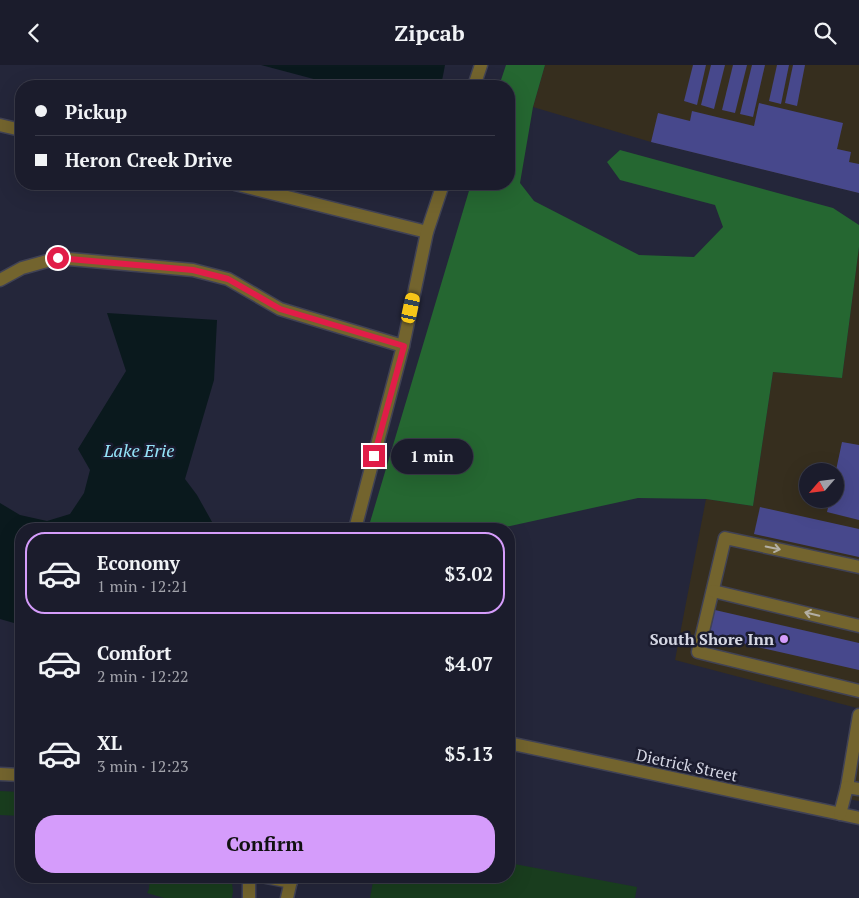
<!DOCTYPE html>
<meta charset="utf-8">
<style>
:root{--surface:#1b1c2c;--page:#282938;--text:#f1f3f6;--muted:#a0a1a9;--line:#393a48;--accent:#d59cfb}
body{margin:0;font-family:"PT Serif",serif;background:var(--page);color:var(--text);height:100vh;display:flex;flex-direction:column;font-size:19px;white-space:nowrap}
*{box-sizing:border-box;margin:0}
p{font-size:16px;color:var(--muted)}
.icon{flex:none;width:28px;height:28px;fill:none;stroke:currentColor;stroke-width:2;stroke-linecap:round;stroke-linejoin:round}
.map{position:relative;flex:1;overflow:hidden}
.panel{position:absolute;left:15px;top:458px;width:500px;height:360px;display:flex;flex-direction:column;background:var(--surface);border-radius:20px;box-shadow:0 5px 20px #0002,0 0 0 1px var(--line)}
.panel>*{flex:none}
.top-card{position:absolute;left:15px;top:15px;width:500px;height:110px;border-radius:20px;box-shadow:0 5px 20px #0002,0 0 0 1px var(--line);display:grid;align-content:center;height:110px;padding:0 20px;background:var(--surface)}
.needle{width:32px;rotate:242deg}
.controls{position:absolute;left:799px;top:398px;display:grid;gap:10px}
.controls a{display:grid;place-items:center;width:45px;height:45px;border-radius:50%;background:var(--surface);box-shadow:0 5px 20px #0002,0 0 0 1px var(--line);font-size:25px}
.end{position:absolute;width:22px;height:22px;margin:-11px;border:6px solid #e11d48;background:#fff;box-shadow:0 0 0 2px #fff}
.from{border-radius:50%}
.bubble{position:absolute;height:35px;border-radius:18px;background:var(--surface);box-shadow:0 5px 20px #0002,0 0 0 1px var(--line);font-size:16px;font-weight:700;line-height:35px;text-align:center}
.car{position:absolute;width:15px;height:30px;margin:-15px -8px;border-radius:6px;box-shadow:0 0 4px 1px #0007;background:linear-gradient(#f5c518 24%,#345 0 40%,#f5c518 0 76%,#345 0 86%,#f5c518 0)}
.top-card b{display:flex;align-items:center;gap:18px;height:48px;font-size:19px}
.top-card b+b{border-top:1px solid var(--line)}
.top-card i{width:12px;height:12px;background:var(--text)}
ul{padding:9px 0 0;list-style:none}
li{display:flex;align-items:center;gap:15px;height:82px;margin:0 10px 8px;padding:0 10px;border:2px solid transparent;border-radius:20px}
li div{flex:1}
li b{display:block;font-size:19px}
li em{font-style:normal;font-weight:700}
li.on{border-color:var(--accent)}
li>.icon{width:45px;height:45px;stroke-width:1.5}
.action{display:flex;gap:10px;margin-top:auto;padding:10px 20px}
.action a{flex:1;height:58px;border-radius:20px;background:var(--accent);color:#111;font-size:20px;font-weight:700;line-height:58px;text-align:center}
header{display:flex;justify-content:space-between;align-items:center;height:65px;padding:0 20px;background:var(--surface);font-size:22px;font-weight:700}
.map>svg:first-child{display:block}
.commercial{fill:#362e1e;fill-rule:evenodd}
.green{fill:#193d1e}
.forest{fill:#256731}
.water{fill:#0a191d}
.building{fill:#47488c}
.lines{fill:none;stroke-linecap:round;stroke-linejoin:round}
.minor-casing{stroke:#404255;stroke-width:15}
.minor{stroke:#73642e;stroke-width:12}
.oneway{stroke:#b3afa4}
.route{stroke:#e11d48;stroke-width:6}
.poi-dot{fill:#d59cfb;stroke:#1b1c2f;stroke-width:2}
.labels{text-anchor:middle;stroke-width:5;stroke-linejoin:round;paint-order:stroke}
.poi-label{font-size:16px;font-weight:bold;fill:#d5d7e4;stroke:#1b1c2f;text-anchor:end}
.street-label{font-size:16px;fill:#d5d7e4;stroke:#1b1c2f}
.water-label{font-size:18px;font-style:italic;fill:#94e4f9;stroke:#1b1c2f}
</style>
<header><svg class="icon" aria-label="back" viewBox="0 0 24 24"><path d="M15 5l-7 7 7 7"/></svg>Zipcab<svg class="icon" aria-label="search" viewBox="0 0 24 24"><circle cx="10" cy="10" r="6"/><path d="M15 15l6 6"/></svg></header>
<div class="map">
<svg width="859" height="833" viewBox="0 0 859 833">
<rect width="100%" height="100%" fill="#24263a"/>
<g class="commercial">
<path d="M545,0H859V128L651,77L533,42Z"/>
<path d="M859,182V736L841,733L857,643L675,595L706,434L753,441L773,307L842,313ZM808,406H835V434H808Z"/>
</g>
<g class="green">
<path d="M0,726L21,727V751L0,750Z"/>
<path d="M509,798L637,822L635,833H370L374,811H509Z"/>
<path d="M150,811H158L159,813L185,818L187,811H231L233,826L232,833H164L147,828L149,824Z"/>
</g>
<path class="forest" d="M506,0H545L533,42L520,118L534,136L639,190L694,192L723,162L715,140L620,115L607,97L620,85L833,143L859,160V182L842,313L773,307L753,441L706,434L638,433L496,464H368L471,119H509V21H499Z"/>
<g class="water">
<path d="M261,0H445L441,21H340Z"/>
<path d="M107,248L217,255L214,315L185,414L197,430L216,464H21V560L0,554V438L20,450L47,456L70,449L84,428L90,405L78,384L126,306Z"/>
</g>
<g class="building">
<path d="M693,0H706L697,40L684,36Z"/>
<path d="M711,0H725L714,44L701,40Z"/>
<path d="M733,0H747L735,48L722,45Z"/>
<path d="M752,0H765L753,52L740,49Z"/>
<path d="M777,0H789L781,39L769,36Z"/>
<path d="M793,0H805L797,41L785,38Z"/>
<path d="M759,38L843,58L837,84L851,87L849,97L859,99V128L651,77L658,48L690,56L692,46L754,61Z"/>
<path d="M842,377L859,380V455L827,447L830,434H835V410Z"/>
<path d="M760,442L859,464V492L754,469Z"/>
<path d="M715,545L859,578V605L709,571Z"/>
</g>
<g class="lines">
<defs>
<g id="minor">
<path d="M474,21L481,0"/>
<path d="M0,60L21,65"/>
<path d="M235,119L427,167"/>
<path d="M0,215L22,203L58,193L193,205L228,214L280,244L403,281"/>
<path d="M355,464L403,281L427,167L443,119"/>
<path d="M859,502L725,473L698,587L859,626"/>
<path d="M713,526L859,561"/>
<path d="M859,650L847,722L859,724"/>
<path d="M509,678L859,753"/>
<path d="M0,709L21,710"/>
<path d="M840,749L847,722"/>
<path d="M261,811L291,817"/>
<path d="M249,833V811"/>
<path d="M287,833L292,811"/>
</g>
</defs>
<use href="#minor" class="minor-casing"/>
<use href="#minor" class="minor"/>
</g>
<defs><path id="oneway-shaft" d="M-6 0H5M1.5-3L5.5 0L1.5 3" fill="none" stroke-width="1.6" stroke-linecap="round" stroke-linejoin="round" transform="scale(1.25)"/></defs>
<g class="oneway">
<use href="#oneway-shaft" transform="translate(773 483) rotate(12)"/>
<use href="#oneway-shaft" transform="translate(812 549) rotate(-167)"/>
</g>
<g class="lines">
<path class="route" d="M58,193L193,205L228,214L280,244L404,281L374,391"/>
</g>
<circle class="poi-dot" cx="784" cy="574" r="5"/>
<g class="labels">
<g class="poi-label">
<text x="774" y="580">South Shore Inn</text>
</g>
<g class="street-label">
<text transform="translate(687 700) rotate(12)" y="6">Dietrick Street</text>
</g>
<g class="water-label">
<text x="139" y="392">Lake Erie</text>
</g>
</g>
</svg>
<div class="controls">
<a><svg class="needle" viewBox="-14 -14 28 28"><path d="M0-13l5 13h-10z" fill="#e53935"/><path d="M0 13l5-13h-10z" fill="#a0a1a9"/></svg></a>
</div>
<i class="end from" style="left:58px;top:193px"></i>
<i class="end" style="left:374px;top:391px"></i>
<div class="bubble" style="left:391px;top:374px;width:82px">1 min</div>
<i class="car" style="left:411px;top:243px;rotate:12deg"></i>
<div class="top-card">
<b><i class="from"></i>Pickup</b>
<b><i></i>Heron Creek Drive</b>
</div>
<section class="panel">
<ul>
<li class="on"><svg class="icon" aria-label="car" viewBox="0 0 24 24"><path d="M5 17H2v-5l4-1 3-4h7l3 4 3 1v5h-3M9 17h6M6 11h13"/><circle cx="7" cy="17" r="2"/><circle cx="17" cy="17" r="2"/></svg><div><b>Economy</b><p>1 min · 12:21</p></div><em>$3.02</em></li>
<li><svg class="icon" aria-label="car" viewBox="0 0 24 24"><path d="M5 17H2v-5l4-1 3-4h7l3 4 3 1v5h-3M9 17h6M6 11h13"/><circle cx="7" cy="17" r="2"/><circle cx="17" cy="17" r="2"/></svg><div><b>Comfort</b><p>2 min · 12:22</p></div><em>$4.07</em></li>
<li><svg class="icon" aria-label="car" viewBox="0 0 24 24"><path d="M5 17H2v-5l4-1 3-4h7l3 4 3 1v5h-3M9 17h6M6 11h13"/><circle cx="7" cy="17" r="2"/><circle cx="17" cy="17" r="2"/></svg><div><b>XL</b><p>3 min · 12:23</p></div><em>$5.13</em></li>
</ul>
<div class="action"><a>Confirm</a></div>
</section>
</div>
